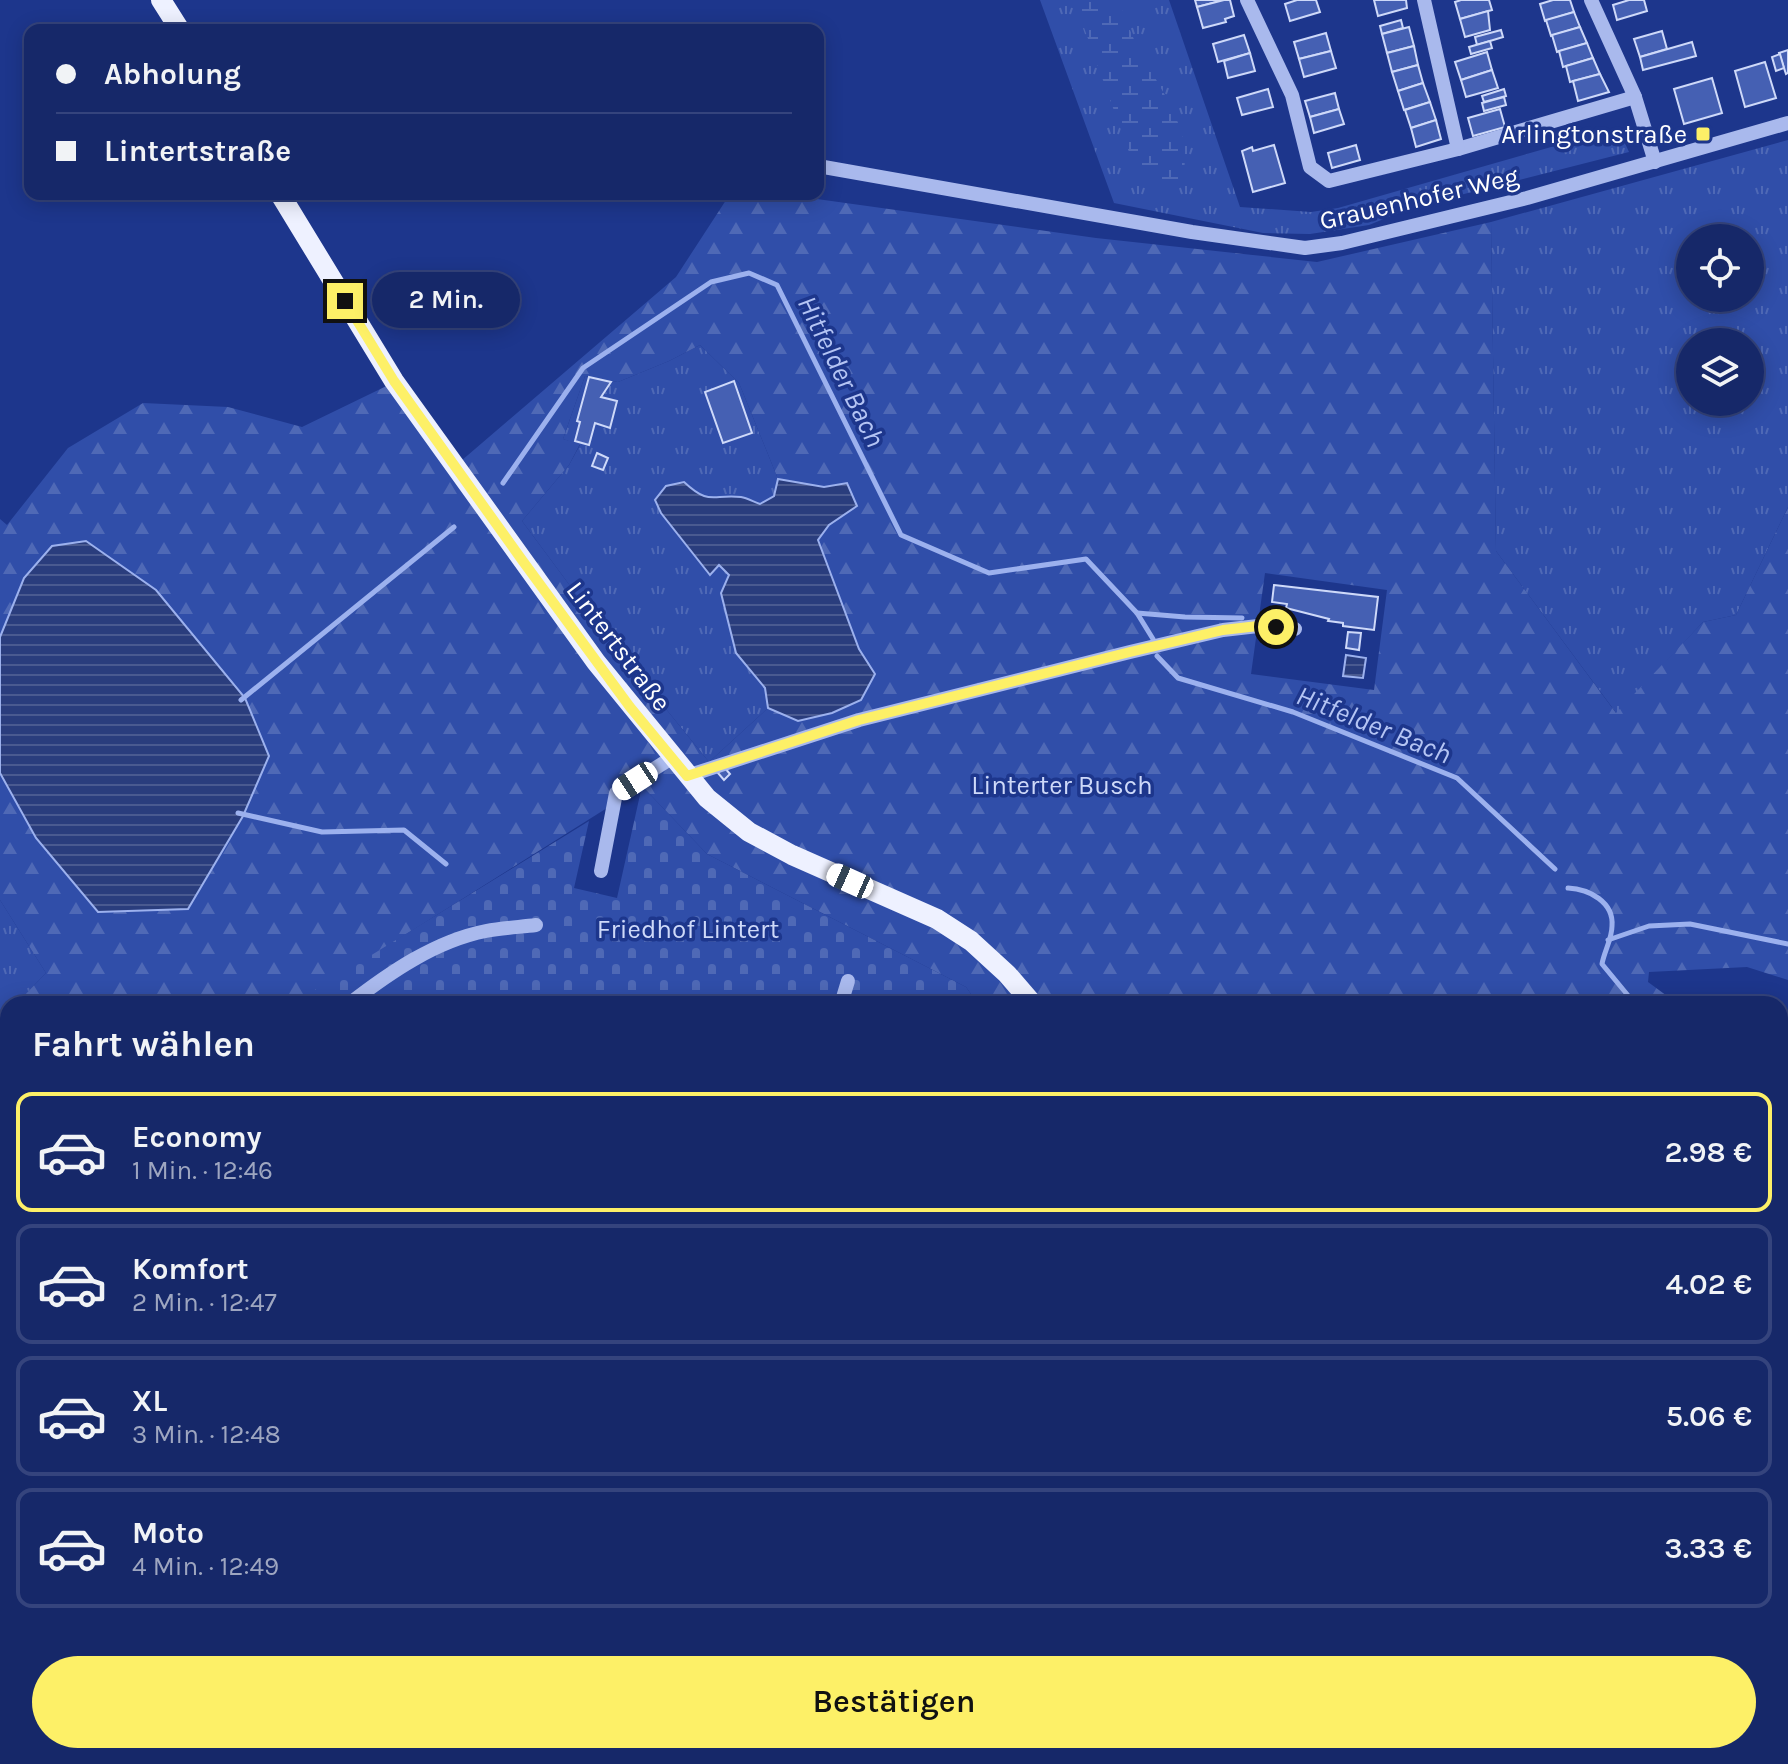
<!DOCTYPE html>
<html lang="de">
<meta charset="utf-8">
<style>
:root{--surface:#162869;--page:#1f306f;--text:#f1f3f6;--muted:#9ea6c0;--line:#35447d;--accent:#fdf067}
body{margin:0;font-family:Karla,sans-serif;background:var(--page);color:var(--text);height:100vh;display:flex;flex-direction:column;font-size:30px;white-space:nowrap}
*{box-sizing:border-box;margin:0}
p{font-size:26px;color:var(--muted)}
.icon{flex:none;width:44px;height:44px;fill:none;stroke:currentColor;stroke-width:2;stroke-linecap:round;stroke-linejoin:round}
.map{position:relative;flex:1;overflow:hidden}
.details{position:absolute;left:0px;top:996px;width:1788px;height:768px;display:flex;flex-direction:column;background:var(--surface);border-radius:24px 24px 0 0;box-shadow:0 4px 20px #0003,0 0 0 2px var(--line)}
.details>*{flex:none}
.guide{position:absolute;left:24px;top:24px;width:800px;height:176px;border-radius:16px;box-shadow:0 4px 20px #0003,0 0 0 2px var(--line);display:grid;align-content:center;height:176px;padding:0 32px;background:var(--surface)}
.buttons{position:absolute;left:1676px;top:224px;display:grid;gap:16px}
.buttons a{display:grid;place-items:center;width:88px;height:88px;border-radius:50%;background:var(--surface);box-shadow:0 4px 20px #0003,0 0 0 2px var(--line);font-size:40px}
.end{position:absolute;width:36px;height:36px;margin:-18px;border:10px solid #fdf067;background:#111;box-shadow:0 0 0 4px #111}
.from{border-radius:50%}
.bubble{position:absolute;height:56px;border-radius:28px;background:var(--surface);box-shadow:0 4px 20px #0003,0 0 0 2px var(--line);font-size:26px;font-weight:600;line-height:56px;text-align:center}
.car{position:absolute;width:24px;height:48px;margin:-24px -12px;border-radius:10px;box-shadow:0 0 6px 2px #0007;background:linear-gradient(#fff 24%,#345 0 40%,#fff 0 76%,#345 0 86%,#fff 0)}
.guide b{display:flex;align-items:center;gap:28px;height:76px;font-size:30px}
.guide b+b{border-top:2px solid var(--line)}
.guide i{width:20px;height:20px;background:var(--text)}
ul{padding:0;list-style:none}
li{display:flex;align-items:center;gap:24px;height:120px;margin:0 16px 12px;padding:0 16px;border:4px solid var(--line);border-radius:16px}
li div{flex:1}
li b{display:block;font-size:30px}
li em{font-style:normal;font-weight:600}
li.current{border-color:var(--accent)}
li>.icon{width:72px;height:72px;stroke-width:1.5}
h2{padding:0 32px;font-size:36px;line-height:96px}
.cta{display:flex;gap:16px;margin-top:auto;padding:16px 32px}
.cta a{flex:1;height:92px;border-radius:48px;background:var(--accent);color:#111;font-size:32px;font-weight:600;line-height:92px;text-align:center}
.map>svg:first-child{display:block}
.grass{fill:url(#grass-tufts);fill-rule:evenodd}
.forest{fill:url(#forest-firs);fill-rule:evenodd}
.wetland{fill:url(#wetland-marsh)}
.cemetery{fill:url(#cemetery-stones)}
.green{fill:#304ea9}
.water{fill:url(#water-rules);stroke:#9cb1ee;stroke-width:2}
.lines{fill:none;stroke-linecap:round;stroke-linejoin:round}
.stream{stroke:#9cb1ee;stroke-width:5}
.building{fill:#4560b3;stroke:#ced9f9;stroke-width:2}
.minor{stroke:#a9b9ed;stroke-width:14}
.major{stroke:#eef1ff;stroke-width:20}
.route{stroke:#fdf067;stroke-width:10}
.poi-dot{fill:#fdf067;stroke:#1d368c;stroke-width:3}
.labels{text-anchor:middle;stroke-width:7;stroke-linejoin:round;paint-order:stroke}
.poi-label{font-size:26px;fill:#fff;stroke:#1d368c;text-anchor:end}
.street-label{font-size:26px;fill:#fff;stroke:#1d368c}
.park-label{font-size:26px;fill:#ced9f9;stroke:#1d368c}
.water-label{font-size:28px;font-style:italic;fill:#b4c4f4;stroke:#1d368c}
</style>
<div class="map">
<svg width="1788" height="1764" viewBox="0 0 1788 1764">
<defs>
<pattern id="grass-tufts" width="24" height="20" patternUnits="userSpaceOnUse" patternTransform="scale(2)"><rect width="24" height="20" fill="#304ea9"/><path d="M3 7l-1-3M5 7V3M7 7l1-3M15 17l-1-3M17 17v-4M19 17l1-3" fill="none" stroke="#4f69b6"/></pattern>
<pattern id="forest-firs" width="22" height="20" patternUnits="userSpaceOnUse" patternTransform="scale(2)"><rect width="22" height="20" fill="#304ea9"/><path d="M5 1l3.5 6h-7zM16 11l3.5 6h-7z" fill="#4f69b6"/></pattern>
<pattern id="wetland-marsh" width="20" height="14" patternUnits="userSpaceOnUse" patternTransform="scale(2)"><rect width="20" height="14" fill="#304ea9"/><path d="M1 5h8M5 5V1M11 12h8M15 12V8" fill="none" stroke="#4f69b6"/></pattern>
<pattern id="cemetery-stones" width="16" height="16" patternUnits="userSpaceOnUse" patternTransform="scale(2)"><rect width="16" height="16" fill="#304ea9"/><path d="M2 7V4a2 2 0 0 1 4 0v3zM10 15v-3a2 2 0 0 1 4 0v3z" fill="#4f69b6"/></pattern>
<pattern id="water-rules" width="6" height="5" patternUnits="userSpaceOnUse" patternTransform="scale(2)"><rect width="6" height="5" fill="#2a3d7d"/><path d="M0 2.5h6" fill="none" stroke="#4a5a90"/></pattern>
</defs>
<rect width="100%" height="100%" fill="#1d368c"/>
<g class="grass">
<path d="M1040,0H1169L1240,207L1311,212L1338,208L1618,128L1629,152L1413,207L1369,225L1310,234L1263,233L1114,203Z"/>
<path d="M1788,140V507L1736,615L1703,622L1617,714L1496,551L1491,222ZM1690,238H1750V298H1690ZM1690,342H1750V402H1690Z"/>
<path d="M700,345L739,383L778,479L774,496L760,504L743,497L710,500L695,492L661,513L709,574L719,565L729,575L721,593L736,653L765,688L768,708L709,762L614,645L522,521L569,465L580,445L563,439L585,376L618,382L669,361Z"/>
<path d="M0,900L46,973L16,1004H8V1012L0,1020Z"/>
<path d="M1788,1444V1764H1536L1532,1756H1780V1449Z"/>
</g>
<g class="forest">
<path d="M730,194H781L1096,238L1317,262L1491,222L1496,551L1616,713L1703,622L1736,615L1788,507V980L1747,967L1649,972L1648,982L1678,1004H978L966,987L707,854L642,786L295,1004H16L46,973L0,900V773L36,838L97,912L188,909L243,816L24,578L0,637V519L7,525L68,448L143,403L228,407L302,427L403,378L461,461L676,277ZM700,345L739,383L778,479L824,487L847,484L857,506L829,525L818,540L859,649L875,674L798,721L768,708L709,762L614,645L522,521L569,465L580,444L563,439L585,376L618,382L669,361ZM1265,573L1387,590L1374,690L1251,674Z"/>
<path d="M8,1012V1184L3,1188L8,1204V1756H188L190,1764H0V1020Z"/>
<path d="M1780,1218L1788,1229V1444L1780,1449Z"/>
<path d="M1268,1756H1532L1536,1764H1269Z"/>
</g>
<path class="wetland" d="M1074,0H1118C1125,17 1131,35 1140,51C1161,92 1197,134 1181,182L1162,188L1146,180L1133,163Z"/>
<g class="cemetery">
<path d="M642,786L707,854L966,987L978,1004H292L589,821L574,888L617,898Z"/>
<path d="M188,1756H1114L1117,1764H190Z"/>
</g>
<path class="green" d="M1187,1756H1223V1763L1187,1764Z"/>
<g class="water">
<path d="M778,479L824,487L847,483L857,506L829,525L818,540L859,649L875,674L861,700L832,713L798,721L768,708L765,688L736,653L721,593L729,575L719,565L710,575L661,513L655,500L666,486L684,482C710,506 711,494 741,497C747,498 754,502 760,504L774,496Z"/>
<path d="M86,541L156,590L245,698L269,756L243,816L188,909L98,912L36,838L0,773V637L24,578L52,546Z"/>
<path d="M1346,655L1366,658L1363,678L1343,676Z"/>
</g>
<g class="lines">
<g class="stream">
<path d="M503,483L583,368L711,282L749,273L777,285L901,535L989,573L1086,559L1137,613L1153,639"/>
<path d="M1137,613L1185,617L1242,618"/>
<path d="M1157,656L1178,678L1293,712L1457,778L1555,869"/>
<path d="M241,700L454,527"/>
<path d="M238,813L322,832L404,830L446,864"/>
<path d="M1568,888C1589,889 1614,902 1612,926C1612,939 1604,952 1602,964L1635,1004"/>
<path d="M1608,940L1649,926L1690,924L1788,944"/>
<path d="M1780,1257L1788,1270"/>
</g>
</g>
<g class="building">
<path d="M1195,0H1224L1197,7Z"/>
<path d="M1224,0H1230L1234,16L1225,19L1226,22L1203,28L1197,7Z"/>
<path d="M1297,0H1316L1320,12L1290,21L1285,4Z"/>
<path d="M1374,0H1406L1407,8L1378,16Z"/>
<path d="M1461,0H1489L1492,10L1460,19L1455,2Z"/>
<path d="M1553,0H1570L1574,12L1545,21L1540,4Z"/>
<path d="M1629,0H1644L1647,11L1617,20L1613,5Z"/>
<path d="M1488,11L1490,30L1465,37L1460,19Z"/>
<path d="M1574,12L1580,27L1551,36L1546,20Z"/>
<path d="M1401,20L1403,28L1382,34L1380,26Z"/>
<path d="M1409,27L1414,46L1387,53L1382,34Z"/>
<path d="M1580,27L1587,43L1557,52L1552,35Z"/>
<path d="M1501,30L1503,37L1477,45L1475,37Z"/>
<path d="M1662,31L1667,49L1640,57L1634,39Z"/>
<path d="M1326,33L1331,51L1299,59L1294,42Z"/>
<path d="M1244,35L1250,53L1218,62L1213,44Z"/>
<path d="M1490,41L1492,48L1471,54L1469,47Z"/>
<path d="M1692,42L1696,56L1643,70L1640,57Z"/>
<path d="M1587,43L1593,58L1563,67L1559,51Z"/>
<path d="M1414,46L1418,65L1392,72L1387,53Z"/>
<path d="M1788,50V73L1786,74L1779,53Z"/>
<path d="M1331,51L1336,68L1304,77L1299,59Z"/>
<path d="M1487,52L1492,70L1461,80L1455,62Z"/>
<path d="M1250,53L1255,71L1228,78L1224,61Z"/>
<path d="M1780,54L1784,68L1776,71L1772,57Z"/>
<path d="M1593,58L1600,74L1570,82L1566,66Z"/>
<path d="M1765,62L1776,98L1745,107L1735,71Z"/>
<path d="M1418,65L1423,83L1398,91L1392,72Z"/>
<path d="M1492,70L1498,88L1466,97L1461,80Z"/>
<path d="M1600,74L1609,92L1578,101L1573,81Z"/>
<path d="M1712,78L1722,113L1684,124L1674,89Z"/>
<path d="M1423,83L1430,102L1404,110L1398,91Z"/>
<path d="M1268,89L1273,107L1242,115L1237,98Z"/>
<path d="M1504,89L1506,96L1484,102L1482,96Z"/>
<path d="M1335,93L1339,109L1310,117L1305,101Z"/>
<path d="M1504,97L1506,105L1484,111L1482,103Z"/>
<path d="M1430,102L1436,120L1411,128L1405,110Z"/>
<path d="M1339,109L1344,124L1314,133L1310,117Z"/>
<path d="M1500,109L1505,127L1473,136L1468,118Z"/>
<path d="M1436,120L1441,139L1416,147L1411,128Z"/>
<path d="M1274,145L1285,183L1253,192L1242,151L1252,147L1253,151Z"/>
<path d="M1356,145L1360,160L1332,168L1328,153Z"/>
<path d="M589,377L611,382L601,397L617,401L610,428L595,423L589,445L575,441L580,422L577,421Z"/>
<path d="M734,381L752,433L723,443L705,392Z"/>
<path d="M597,453L608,458L603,470L592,466Z"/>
<path d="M1274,585L1378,597L1374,630L1343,626V623L1328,621L1329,619L1286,608L1287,604L1272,602Z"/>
<path d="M1348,632L1361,633L1359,650L1346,648Z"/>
<path d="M724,767L730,774L724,780L718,773Z"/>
<path d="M1129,1756H1184L1185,1764H1131Z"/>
</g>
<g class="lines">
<g class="minor">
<path d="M1247,0L1292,95L1310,167L1329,181L1458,149L1635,97"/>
<path d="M1424,0L1458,149"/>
<path d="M1591,0L1635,97L1655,162"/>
<path d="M818,166L1192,232L1305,248L1342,243L1527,198L1788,123"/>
<path d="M687,776L859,720L1130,652L1223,630L1258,626L1295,629"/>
<path d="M601,871L616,793L673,757"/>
<path d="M349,1004C389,973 435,941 486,931C503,928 520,927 536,925"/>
<path d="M841,1004L848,981"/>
<path d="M268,1756L271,1764"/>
<path d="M729,1756L733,1764"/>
<path d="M1025,1764L1027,1756"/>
</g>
<g class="major">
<path d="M161,0L180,30"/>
<path d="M280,194L394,381L596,662L707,798L749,832L792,855L937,919L971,941L1007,974L1033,1004"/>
<path d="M1249,1756V1764"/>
</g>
</g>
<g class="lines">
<path class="route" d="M345,301L394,381L522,560L630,707L687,776L859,720L1130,652L1223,630L1258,626L1276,627"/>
</g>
<rect class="poi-dot" x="1695" y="126" width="16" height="16" rx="4"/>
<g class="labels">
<g class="poi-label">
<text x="1687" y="143">Arlingtonstraße</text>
</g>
<g class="street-label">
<text transform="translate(1419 198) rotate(-13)" y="9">Grauenhofer Weg</text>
<text transform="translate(619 646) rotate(53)" y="9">Lintertstraße</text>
</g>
<g class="park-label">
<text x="1062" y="794">Linterter Busch</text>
<text x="688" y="938">Friedhof Lintert</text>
</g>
<g class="water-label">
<text transform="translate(842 371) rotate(64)" y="10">Hitfelder Bach</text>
<text transform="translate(1374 724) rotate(22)" y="10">Hitfelder Bach</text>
</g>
</g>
</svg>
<div class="buttons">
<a><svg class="icon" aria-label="locate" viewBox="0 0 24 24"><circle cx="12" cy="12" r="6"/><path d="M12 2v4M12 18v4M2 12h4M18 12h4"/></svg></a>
<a><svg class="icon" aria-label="layers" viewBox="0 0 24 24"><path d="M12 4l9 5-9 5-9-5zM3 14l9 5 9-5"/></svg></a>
</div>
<i class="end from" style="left:1276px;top:627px"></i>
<i class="end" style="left:345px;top:301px"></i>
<div class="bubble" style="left:372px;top:272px;width:148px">2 Min.</div>
<i class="car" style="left:635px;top:781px;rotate:237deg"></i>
<i class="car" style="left:850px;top:881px;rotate:294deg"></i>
<div class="guide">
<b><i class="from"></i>Abholung</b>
<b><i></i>Lintertstraße</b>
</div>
<section class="details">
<h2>Fahrt wählen</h2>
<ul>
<li class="current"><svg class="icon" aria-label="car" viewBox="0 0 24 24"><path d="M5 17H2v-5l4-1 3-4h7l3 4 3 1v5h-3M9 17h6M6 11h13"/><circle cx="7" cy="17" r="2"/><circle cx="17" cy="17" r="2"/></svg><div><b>Economy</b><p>1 Min. · 12:46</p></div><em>2.98 €</em></li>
<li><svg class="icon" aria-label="car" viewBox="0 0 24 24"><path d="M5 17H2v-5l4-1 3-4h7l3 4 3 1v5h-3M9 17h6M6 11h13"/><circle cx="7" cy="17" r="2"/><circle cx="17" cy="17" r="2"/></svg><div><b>Komfort</b><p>2 Min. · 12:47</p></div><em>4.02 €</em></li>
<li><svg class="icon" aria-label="car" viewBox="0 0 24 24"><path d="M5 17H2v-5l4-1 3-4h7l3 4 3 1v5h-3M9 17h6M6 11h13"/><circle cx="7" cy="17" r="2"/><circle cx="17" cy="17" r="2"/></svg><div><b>XL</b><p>3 Min. · 12:48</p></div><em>5.06 €</em></li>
<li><svg class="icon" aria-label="car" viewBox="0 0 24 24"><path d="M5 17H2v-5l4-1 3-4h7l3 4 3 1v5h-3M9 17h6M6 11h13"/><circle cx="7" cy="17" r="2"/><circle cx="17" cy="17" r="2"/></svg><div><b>Moto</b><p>4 Min. · 12:49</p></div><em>3.33 €</em></li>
</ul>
<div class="cta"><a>Bestätigen</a></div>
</section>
</div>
